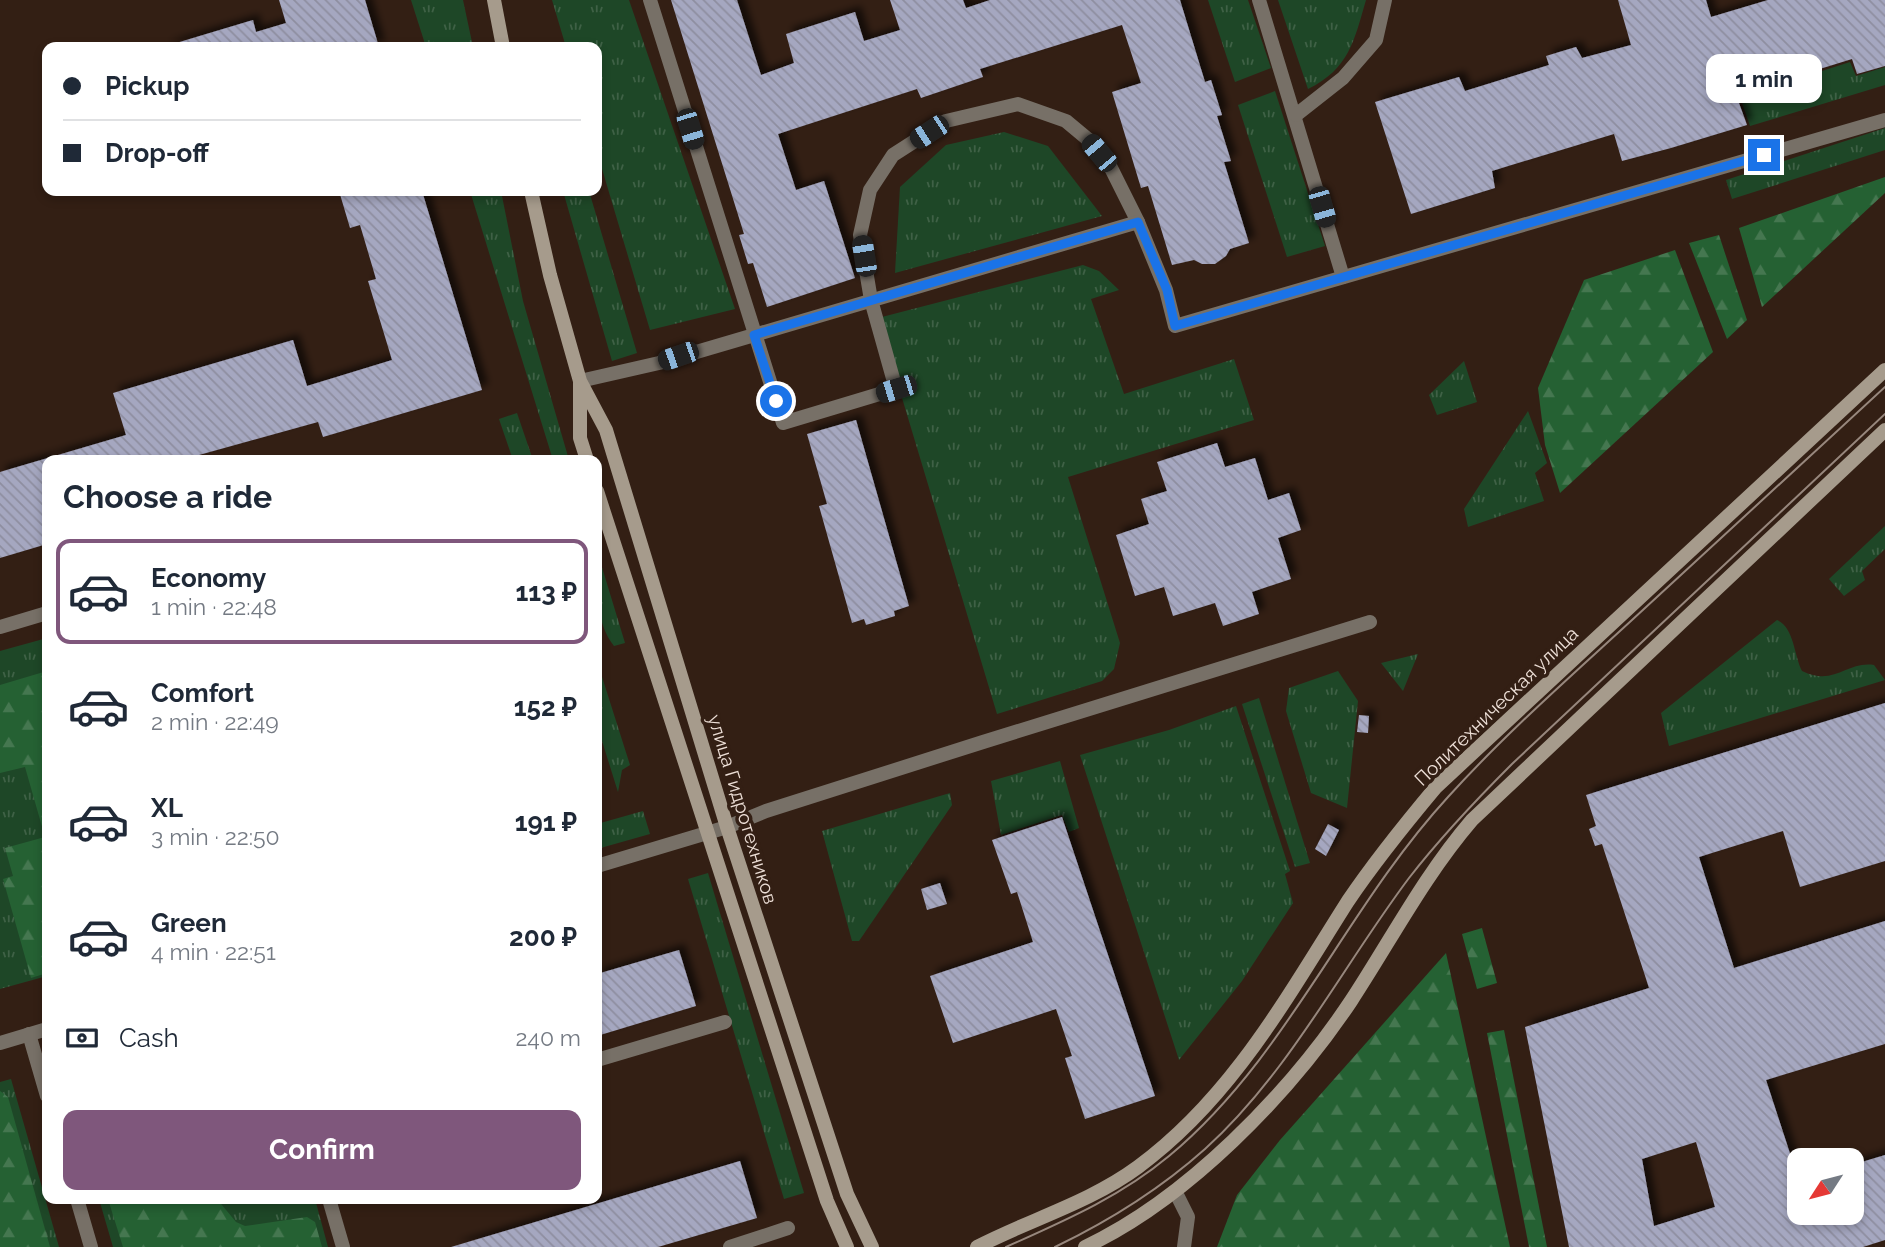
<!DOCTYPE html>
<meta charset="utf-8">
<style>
:root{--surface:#fff;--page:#f6f6f7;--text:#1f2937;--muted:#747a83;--line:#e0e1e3;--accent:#7f577c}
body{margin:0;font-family:Raleway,sans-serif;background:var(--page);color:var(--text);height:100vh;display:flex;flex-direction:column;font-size:26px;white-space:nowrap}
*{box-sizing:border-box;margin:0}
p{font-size:23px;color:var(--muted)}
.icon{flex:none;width:38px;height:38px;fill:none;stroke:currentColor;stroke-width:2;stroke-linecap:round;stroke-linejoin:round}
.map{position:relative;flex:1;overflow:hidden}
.side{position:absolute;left:42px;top:455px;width:560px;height:749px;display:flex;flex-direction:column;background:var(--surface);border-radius:14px;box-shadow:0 4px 10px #0003}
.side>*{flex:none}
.guide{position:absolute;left:42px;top:42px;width:560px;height:154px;border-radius:14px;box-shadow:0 4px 10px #0003;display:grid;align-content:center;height:154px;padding:0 21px;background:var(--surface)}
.needle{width:46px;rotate:234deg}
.controls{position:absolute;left:1787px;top:1148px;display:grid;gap:14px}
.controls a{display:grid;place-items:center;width:77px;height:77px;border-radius:14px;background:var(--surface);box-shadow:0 4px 10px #0003;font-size:35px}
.end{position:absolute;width:32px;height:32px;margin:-16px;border:9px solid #1a73e8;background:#fff;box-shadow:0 0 0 4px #fff}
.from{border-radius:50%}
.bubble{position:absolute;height:49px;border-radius:14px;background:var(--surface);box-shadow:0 4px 10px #0003;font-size:23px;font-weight:700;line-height:49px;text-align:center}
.car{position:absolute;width:21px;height:42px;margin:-21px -10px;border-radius:9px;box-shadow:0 0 5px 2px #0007;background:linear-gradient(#222 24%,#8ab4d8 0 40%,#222 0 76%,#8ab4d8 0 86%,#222 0)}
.guide b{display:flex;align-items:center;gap:24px;height:66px;font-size:26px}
.guide b+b{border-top:2px solid var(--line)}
.guide i{width:18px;height:18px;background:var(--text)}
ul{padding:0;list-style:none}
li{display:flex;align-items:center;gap:21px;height:105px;margin:0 14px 10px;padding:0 7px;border:4px solid transparent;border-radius:14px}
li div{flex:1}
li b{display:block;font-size:26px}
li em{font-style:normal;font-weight:700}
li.active{border-color:var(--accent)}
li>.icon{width:63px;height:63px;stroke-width:1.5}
h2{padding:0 21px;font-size:32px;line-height:84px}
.pay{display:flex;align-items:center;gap:18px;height:77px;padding:0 21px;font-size:26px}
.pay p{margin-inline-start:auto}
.action{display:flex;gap:14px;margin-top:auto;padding:14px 21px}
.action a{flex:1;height:80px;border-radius:14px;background:var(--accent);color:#fff;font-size:28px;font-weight:700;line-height:80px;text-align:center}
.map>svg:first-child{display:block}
.grass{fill:url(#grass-tufts)}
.forest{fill:url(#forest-firs)}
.building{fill:url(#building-back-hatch);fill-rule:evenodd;filter:url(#shadow)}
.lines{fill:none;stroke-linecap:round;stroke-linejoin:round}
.lane{stroke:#777067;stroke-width:14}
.street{stroke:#777067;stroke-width:14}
.secondary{stroke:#a69b8c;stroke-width:14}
.tram{stroke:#97877d;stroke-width:2}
.route{stroke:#1a73e8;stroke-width:9}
.labels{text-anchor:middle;stroke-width:7;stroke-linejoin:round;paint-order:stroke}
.street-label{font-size:19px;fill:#eddfd7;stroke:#331f14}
</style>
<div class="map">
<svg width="1885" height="1247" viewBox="0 0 1885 1247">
<defs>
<pattern id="grass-tufts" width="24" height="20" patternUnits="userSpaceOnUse" patternTransform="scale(1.75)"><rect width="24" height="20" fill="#1e4727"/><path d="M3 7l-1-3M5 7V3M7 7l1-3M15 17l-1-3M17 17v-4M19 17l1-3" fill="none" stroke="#3f6146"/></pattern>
<pattern id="forest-firs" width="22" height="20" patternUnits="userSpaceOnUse" patternTransform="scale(1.75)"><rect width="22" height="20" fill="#256133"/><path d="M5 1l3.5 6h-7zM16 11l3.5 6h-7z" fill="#457750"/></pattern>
<pattern id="building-back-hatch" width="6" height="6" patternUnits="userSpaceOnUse" patternTransform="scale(1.75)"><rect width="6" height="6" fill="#a5a7c0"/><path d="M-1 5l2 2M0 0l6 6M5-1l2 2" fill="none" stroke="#8e8ea0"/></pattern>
<filter id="shadow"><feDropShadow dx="6" dy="-6" stdDeviation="3.5" flood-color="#0009"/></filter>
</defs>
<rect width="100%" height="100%" fill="#331f14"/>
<g class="grass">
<path d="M411,0H463L473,47H426Z"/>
<path d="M552,0H629L735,309L650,330L597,152V47H566Z"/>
<path d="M1208,0H1248L1271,68L1235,82Z"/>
<path d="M1278,0H1366C1354,41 1349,69 1308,89Z"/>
<path d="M1850,62L1856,76L1885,67V85L1750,126L1740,97Z"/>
<path d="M1275,91L1325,246L1287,257L1238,105Z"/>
<path d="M1885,128V150L1732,199L1726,180Z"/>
<path d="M1004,132L1048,146L1102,216L895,273L900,187L946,145Z"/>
<path d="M470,191H501L523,301L569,460H553Z"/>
<path d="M563,191H589L637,353L612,361Z"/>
<path d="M1083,265L1099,271L1119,290L1091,299L1124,394L1234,359L1254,420L1068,477L1120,643L1114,669L1102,681L997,714L878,318Z"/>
<path d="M1464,361L1477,402L1437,415L1429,395Z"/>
<path d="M1528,411L1547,463L1535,473L1544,501L1468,527L1464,509Z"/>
<path d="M517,413L533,460H513L499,419Z"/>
<path d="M1885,526V549L1862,571L1865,580L1844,596L1829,579Z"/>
<path d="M601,564L625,643L614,646C596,623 597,592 597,565Z"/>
<path d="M1777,620C1794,627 1794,655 1802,671C1835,687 1846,661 1874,665L1885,680L1669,746L1661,713Z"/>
<path d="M47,638V976L0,989V651Z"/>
<path d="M1418,654L1403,691L1381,663Z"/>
<path d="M597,661L630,765L622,770L618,792L597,725Z"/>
<path d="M1338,671L1358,701L1347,808L1311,793L1286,711L1289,688Z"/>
<path d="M1259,698L1310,863L1295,867L1242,704Z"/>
<path d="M1236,706L1290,871L1285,874L1293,903L1242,981L1179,1060L1080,755L1169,730Z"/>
<path d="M1060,761L1079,828L1069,832L1062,815L1001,835L991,781Z"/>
<path d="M950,793L952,805L859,941H852L822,831Z"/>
<path d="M643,811L650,834L597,849V824Z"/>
<path d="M708,873L804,1193L784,1199L688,879Z"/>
<path d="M11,1079L59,1247H0V1082Z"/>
<path d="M99,1199H315L328,1247H113Z"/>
</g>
<g class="forest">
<path d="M1885,177V193L1762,307L1739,228Z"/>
<path d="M1719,235L1747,320L1727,339L1689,243Z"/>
<path d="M1675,250L1713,352L1560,493L1545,445L1538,388L1584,280Z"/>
<path d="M47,671V973L31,978L3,879L13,876L5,848L45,837L25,767L0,773V685Z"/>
<path d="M1482,928L1497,983L1477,989L1462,934Z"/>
<path d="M1446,953L1510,1247H1217L1237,1195L1280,1140Z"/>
<path d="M1504,1030L1547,1247H1529L1487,1033Z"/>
<path d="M0,1091L8,1097L50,1247H0Z"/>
<path d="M108,1199H217L236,1222L245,1226L307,1217L315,1222L322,1247H123Z"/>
</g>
<g class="building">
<path d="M279,0H365L379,47H163L253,20L256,32L286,23Z"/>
<path d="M671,0H737L761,75L794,63L786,34L855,12L864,41L900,30L890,0H963L966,8L990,0H1180L1205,82L1211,80L1222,115L1217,116L1231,161L1224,162L1249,243L1230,249L1226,256L1215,264H1202L1194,260L1172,265L1148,186L1141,188L1112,92L1141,83L1122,25L980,69L983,77L921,98L917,89L778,134L796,190L824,181L855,278L767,307L753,263L748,264L739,235L744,234Z"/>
<path d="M1618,0H1706L1711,17L1768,0H1885V66L1857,74L1852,59L1736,95L1747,125L1671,148L1622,161L1614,134L1492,171L1495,188L1411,214L1375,102L1459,77L1465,91L1549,65L1546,56L1576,47L1582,58L1631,45Z"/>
<path d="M339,191H422L482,390L323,437L318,422L181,460H47V544L0,558V472L126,435L113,393L293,340L307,386L392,360L368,281L376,279L360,225L350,228Z"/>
<path d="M856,420L909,606L894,611L895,616L866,625L864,619L852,623L819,506L827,504L807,434Z"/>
<path d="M1217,443L1225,467L1255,458L1268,500L1289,493L1301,530L1278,538L1291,579L1252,592L1259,614L1223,626L1215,603L1173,616L1164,587L1135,596L1116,535L1149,524L1141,499L1167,491L1157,462Z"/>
<path d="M1885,703V861L1800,887L1783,831L1699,857L1734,968L1885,921V1044L1766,1080L1799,1181V1213H1852V1165L1885,1155V1240L1863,1247H1569L1525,1027L1649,988L1602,844L1595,846L1589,829L1596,826L1586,795ZM1696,1142L1715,1207L1654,1226L1642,1159Z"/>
<path d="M1359,715L1369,716L1368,733L1357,732Z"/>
<path d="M1062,817L1155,1096L1085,1119L1065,1058L1072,1056L1056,1009L953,1043L930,976L1033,942L1017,892L1011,894L992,840Z"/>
<path d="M1328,824L1339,830L1326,856L1315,849Z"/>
<path d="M940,883L947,904L927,910L921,889Z"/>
<path d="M679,950L696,1006L597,1036V974Z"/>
<path d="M740,1161L757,1218L658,1247H451Z"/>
</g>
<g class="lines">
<g class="lane">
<path d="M650,0L783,423L896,389L871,300L860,235L870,190L893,155L946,121L1018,104L1066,121L1090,141L1109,164L1138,222"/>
<path d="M1259,0L1343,277"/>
<path d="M1296,115L1343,78L1376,40L1385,0"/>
<path d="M580,381L659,363L1138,222L1166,290L1175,326L1885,120"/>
<path d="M0,627L47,613"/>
<path d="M727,827L766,811L983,742L1370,622"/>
<path d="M597,1060L725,1022"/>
<path d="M1176,1193L1188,1217L1184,1247"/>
<path d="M329,1199L343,1247"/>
<path d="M730,1247L788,1228"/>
</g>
<g class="street">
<path d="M597,866L727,827"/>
<path d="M29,1034L47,1096"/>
<path d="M0,1043L47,1029"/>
<path d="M77,1199L91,1247"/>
</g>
<g class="secondary">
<path d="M494,0L503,47"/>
<path d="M531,191L550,275L580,381L606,430L727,827L847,1194L872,1247"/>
<path d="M580,383V438L587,460"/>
<path d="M597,491L827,1201L847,1247"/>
<path d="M977,1247C1031,1219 1089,1203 1138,1167C1232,1098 1287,997 1348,901C1375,861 1405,824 1436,787L1885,370"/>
<path d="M1085,1247C1187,1199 1289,1094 1351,1001C1391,940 1424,876 1472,820L1885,430"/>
</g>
<g class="tram">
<path d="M1006,1247C1064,1221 1120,1197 1169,1156C1287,1058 1345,909 1448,797C1505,734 1570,677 1632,620C1717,542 1801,464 1885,387"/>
<path d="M1055,1247C1111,1220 1159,1190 1205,1149C1289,1073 1342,967 1409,878C1440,838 1476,800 1512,764L1885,414"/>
</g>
</g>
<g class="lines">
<path class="route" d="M776,401L754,335L1138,222L1167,290L1175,326L1764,155"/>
</g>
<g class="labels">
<g class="street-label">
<text transform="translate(1496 706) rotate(-44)" y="7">Политехническая улица</text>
<text transform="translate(743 809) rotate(73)" y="7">улица Гидротехников</text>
</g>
</g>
</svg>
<div class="controls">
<a><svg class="needle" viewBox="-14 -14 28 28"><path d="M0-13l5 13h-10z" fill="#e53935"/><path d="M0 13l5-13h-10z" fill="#747a83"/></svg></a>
</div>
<i class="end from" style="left:776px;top:401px"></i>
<i class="end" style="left:1764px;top:155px"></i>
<div class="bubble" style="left:1706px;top:54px;width:116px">1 min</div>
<i class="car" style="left:690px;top:129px;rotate:163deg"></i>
<i class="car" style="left:929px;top:132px;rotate:237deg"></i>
<i class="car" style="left:1099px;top:153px;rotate:320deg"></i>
<i class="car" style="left:1322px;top:207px;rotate:164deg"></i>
<i class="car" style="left:864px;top:256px;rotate:351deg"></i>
<i class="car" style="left:678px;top:356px;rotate:251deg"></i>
<i class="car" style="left:896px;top:389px;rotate:253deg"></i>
<div class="guide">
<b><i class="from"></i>Pickup</b>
<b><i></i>Drop-off</b>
</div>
<section class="side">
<h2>Choose a ride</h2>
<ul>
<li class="active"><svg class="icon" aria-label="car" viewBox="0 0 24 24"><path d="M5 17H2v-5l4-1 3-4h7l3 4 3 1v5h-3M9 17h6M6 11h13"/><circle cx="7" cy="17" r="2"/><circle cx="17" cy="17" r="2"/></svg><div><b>Economy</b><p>1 min · 22:48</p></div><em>113 ₽</em></li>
<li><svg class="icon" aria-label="car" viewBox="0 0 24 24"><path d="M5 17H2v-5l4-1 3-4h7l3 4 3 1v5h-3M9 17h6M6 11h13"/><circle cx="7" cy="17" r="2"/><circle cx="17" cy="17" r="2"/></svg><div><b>Comfort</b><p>2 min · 22:49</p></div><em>152 ₽</em></li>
<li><svg class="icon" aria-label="car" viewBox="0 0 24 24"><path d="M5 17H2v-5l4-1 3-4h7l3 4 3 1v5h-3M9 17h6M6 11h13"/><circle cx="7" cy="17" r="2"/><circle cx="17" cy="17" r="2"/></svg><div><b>XL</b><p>3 min · 22:50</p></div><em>191 ₽</em></li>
<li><svg class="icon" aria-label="car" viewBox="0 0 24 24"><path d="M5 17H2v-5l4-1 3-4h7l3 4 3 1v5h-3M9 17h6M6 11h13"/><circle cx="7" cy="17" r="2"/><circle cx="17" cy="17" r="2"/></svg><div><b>Green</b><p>4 min · 22:51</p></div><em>200 ₽</em></li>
</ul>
<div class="pay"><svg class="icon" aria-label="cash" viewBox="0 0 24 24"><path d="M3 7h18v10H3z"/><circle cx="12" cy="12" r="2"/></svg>Cash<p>240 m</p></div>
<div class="action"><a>Confirm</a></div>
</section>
</div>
